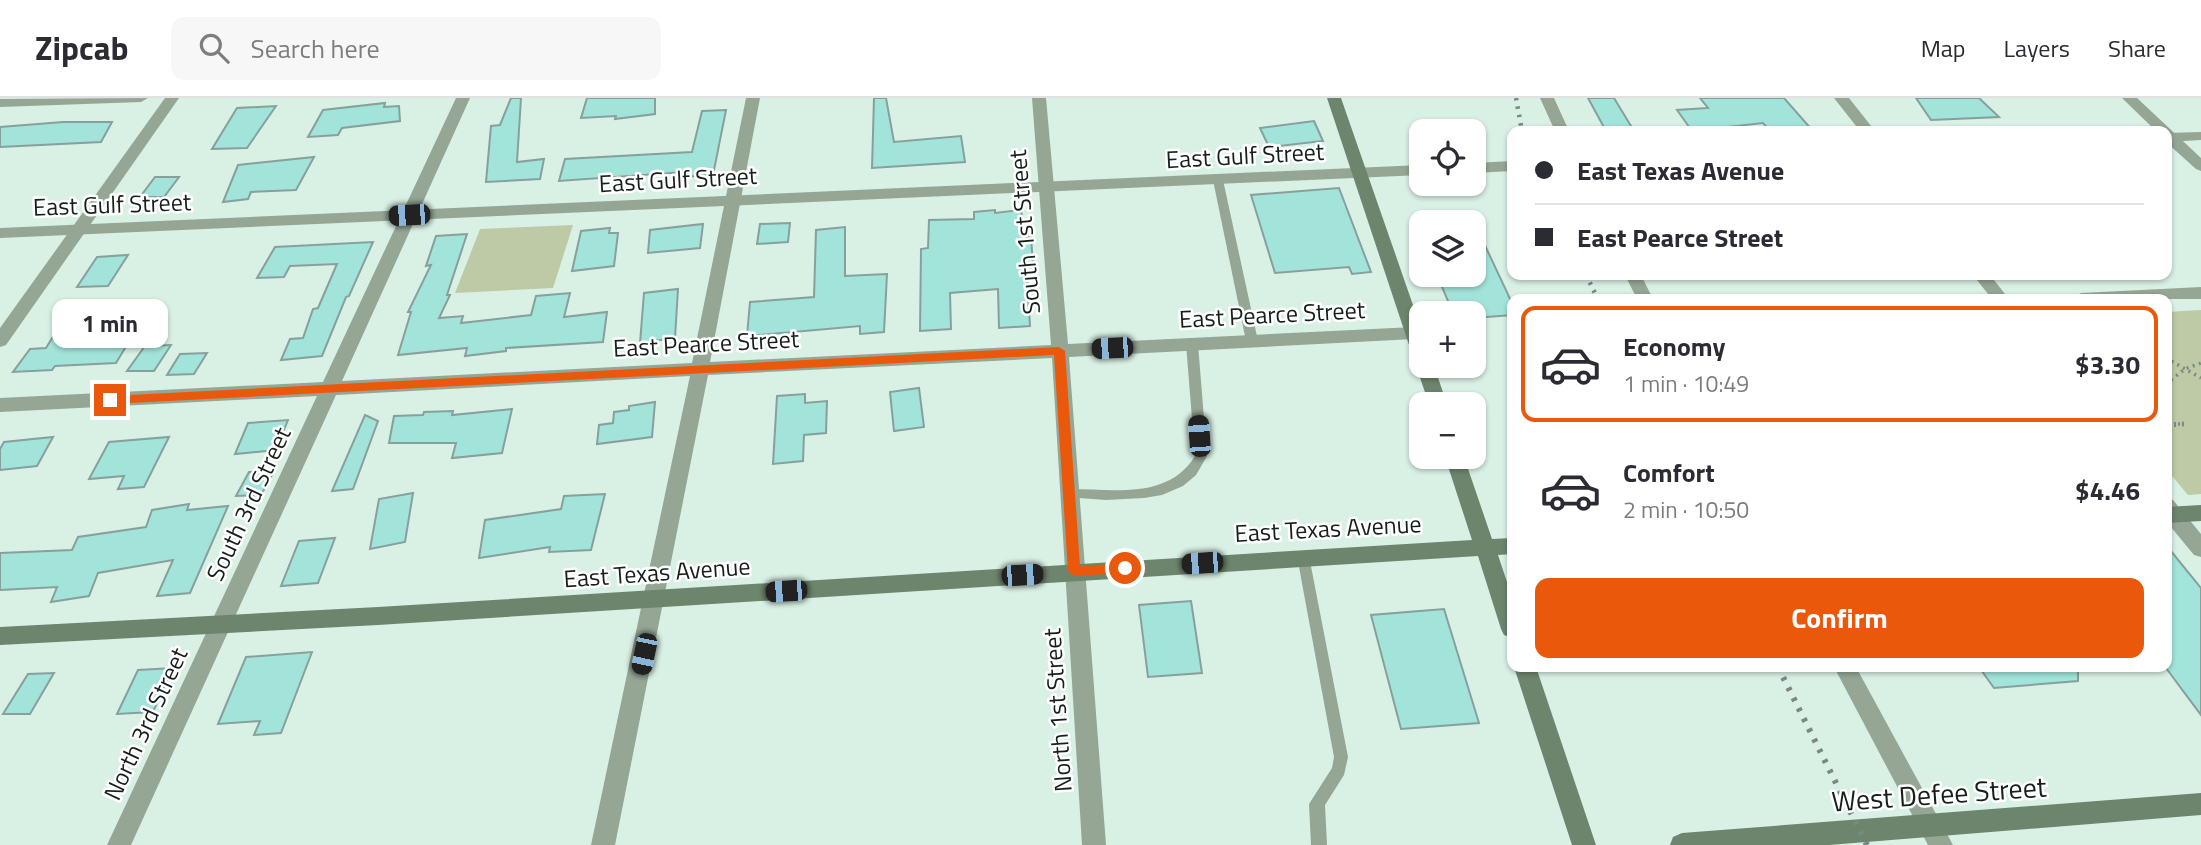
<!DOCTYPE html>
<meta charset="utf-8">
<style>
:root{--surface:#fff;--page:#f7f7f7;--text:#2b2b33;--muted:#7c7c81;--line:#e1e1e2;--accent:#ea580c}
body{margin:0;font-family:"Titillium Web",sans-serif;background:var(--page);color:var(--text);height:100vh;display:flex;flex-direction:column;font-size:26px;white-space:nowrap}
*{box-sizing:border-box;margin:0}
p{font-size:23px;color:var(--muted)}
.icon{flex:none;width:38px;height:38px;fill:none;stroke:currentColor;stroke-width:2;stroke-linecap:round;stroke-linejoin:round}
.map{position:relative;flex:1;overflow:hidden}
.side{position:absolute;left:1507px;top:196px;width:665px;height:378px;display:flex;flex-direction:column;background:var(--surface);border-radius:14px;box-shadow:0 2px 5px #0004}
.side>*{flex:none}
.top-card{position:absolute;left:1507px;top:28px;width:665px;height:154px;border-radius:14px;box-shadow:0 2px 5px #0004;display:grid;align-content:center;height:154px;padding:0 28px;background:var(--surface)}
.controls{position:absolute;left:1409px;top:21px;display:grid;gap:14px}
.controls a{display:grid;place-items:center;width:77px;height:77px;border-radius:14px;background:var(--surface);box-shadow:0 2px 5px #0004;font-size:35px}
.end{position:absolute;width:32px;height:32px;margin:-16px;border:9px solid #ea580c;background:#fff;box-shadow:0 0 0 4px #fff}
.from{border-radius:50%}
.bubble{position:absolute;height:49px;border-radius:14px;background:var(--surface);box-shadow:0 2px 5px #0004;font-size:23px;font-weight:700;line-height:49px;text-align:center}
.car{position:absolute;width:21px;height:42px;margin:-21px -10px;border-radius:9px;box-shadow:0 0 5px 2px #0007;background:linear-gradient(#222 24%,#8ab4d8 0 40%,#222 0 76%,#8ab4d8 0 86%,#222 0)}
.top-card b{display:flex;align-items:center;gap:24px;height:66px;font-size:26px}
.top-card b+b{border-top:2px solid var(--line)}
.top-card i{width:18px;height:18px;background:var(--text)}
ul{padding:12px 0 0;list-style:none}
li{display:flex;align-items:center;gap:21px;height:116px;margin:0 14px 10px;padding:0 14px;border:4px solid transparent;border-radius:14px}
li div{flex:1}
li b{display:block;font-size:26px}
li em{font-style:normal;font-weight:700}
li.selected{border-color:var(--accent)}
li>.icon{width:63px;height:63px;stroke-width:1.5}
.button{display:flex;gap:14px;margin-top:auto;padding:14px 28px}
.button a{flex:1;height:80px;border-radius:14px;background:var(--accent);color:#fff;font-size:28px;font-weight:700;line-height:80px;text-align:center}
header{display:flex;align-items:center;gap:42px;box-sizing:border-box;height:98px;padding:0 35px;background:var(--surface);border-bottom:2px solid var(--line)}
header strong{font-size:33px}
nav{display:flex;gap:38px;margin-inline-start:auto;font-size:24px}
.search{width:490px;height:63px;background:var(--page);display:flex;align-items:center;gap:18px;box-sizing:border-box;padding:0 24px;border-radius:14px;color:var(--muted);font-size:26px}
.map>svg:first-child{display:block}
.green{fill:#bdcaa5}
.building{fill:#a2e4da;stroke:#87a09c;stroke-width:2}
.lines{fill:none;stroke-linecap:round;stroke-linejoin:round}
.path-far1{stroke:#7b8b83;stroke-width:3.5;stroke-dasharray:2 4.5;stroke-linecap:butt}
.path{stroke:#7b8b83;stroke-width:5;stroke-dasharray:2 6;stroke-linecap:butt}
.service{fill:#95a695;fill-rule:evenodd}
.minor{fill:#95a695;fill-rule:evenodd}
.tertiary{fill:#95a695;fill-rule:evenodd}
.secondary{fill:#6d856c;fill-rule:evenodd}
.rail-far1{stroke:#798881;stroke-width:4.5;stroke-dasharray:2.5 6;stroke-linecap:butt}
.rail{stroke:#798881;stroke-width:6;stroke-dasharray:3.5 8;stroke-linecap:butt}
.route{fill:#ea580c}
.labels{text-anchor:middle;stroke-width:5;stroke-linejoin:round;paint-order:stroke}
.street-label{font-size:24px;fill:#171f1b;stroke:#fff}
.near-street-label{font-size:28px;fill:#171f1b;stroke:#fff}
</style>
<header>
<strong>Zipcab</strong>
<div class="search"><svg class="icon" aria-label="search" viewBox="0 0 24 24"><circle cx="10" cy="10" r="6"/><path d="M15 15l6 6"/></svg>Search here</div>
<nav><a>Map</a><a>Layers</a><a>Share</a></nav>
</header>
<div class="map">
<svg width="2201" height="747" viewBox="0 0 2201 747">
<rect width="100%" height="100%" fill="#d9f0e5"/>
<g class="green">
<path d="M573,127L553,190L455,195L480,131Z"/>
<path d="M2201,212V396L2188,397L2167,372V214Z"/>
</g>
<g class="building">
<path d="M511,0H521L517,64L544,61L540,81L486,84L491,28L500,27Z"/>
<path d="M587,0H655V16L615,21L616,18L581,20Z"/>
<path d="M874,0H886L894,44L961,38L965,64L872,70Z"/>
<path d="M1588,0H1614L1634,33H1606Z"/>
<path d="M1700,0H1784L1813,33H1770L1763,25L1692,33L1677,12L1708,10Z"/>
<path d="M1916,0H1979L1999,19L1931,22Z"/>
<path d="M385,5L384,9L399,8L400,23L342,30L338,37L308,39L323,12Z"/>
<path d="M276,8L247,50L212,51L237,10Z"/>
<path d="M726,12L713,77L683,79L684,74L559,83L565,61L692,54L702,13Z"/>
<path d="M1314,23L1323,43L1269,49L1260,30Z"/>
<path d="M63,24H112L101,44L0,49V29Z"/>
<path d="M314,59L296,92L251,94L248,101L223,104L238,67Z"/>
<path d="M155,79H179L164,99H140Z"/>
<path d="M1339,90L1371,174L1352,176L1349,169L1275,175L1251,97Z"/>
<path d="M995,112V115L1021,112L1026,140L1031,139L1034,180H1027L1030,228L999,230L998,191L950,195L951,231L920,233L921,151L928,150L929,122L974,121V114Z"/>
<path d="M1474,124L1512,205V217L1474,220V215H1453L1437,177H1474Z"/>
<path d="M790,125L788,144L757,146L760,126Z"/>
<path d="M703,126L700,150L648,155L650,132Z"/>
<path d="M845,129V178L887,176L884,234L860,236V228L747,238L750,204L814,199L816,132Z"/>
<path d="M610,130L609,135H618L614,168L572,173L581,133Z"/>
<path d="M467,136L447,197H450L439,220L463,218L461,225L531,217L536,198L570,195L564,219L607,214L603,244L506,250V253L465,258L467,250L398,257L411,214H408L431,167L426,168L436,138Z"/>
<path d="M373,144L349,198L346,199L322,258L281,262L290,241L303,240L313,211L318,210L337,166L290,168L284,179L257,180L275,149Z"/>
<path d="M128,157L108,188L77,189L97,159Z"/>
<path d="M678,191L675,240L640,245L644,195Z"/>
<path d="M136,232L116,265L55,268L52,272L13,274L30,251L46,250L54,237Z"/>
<path d="M171,247L154,273H127L145,248Z"/>
<path d="M207,255L194,276L167,277L180,256Z"/>
<path d="M919,290L924,329L894,333L890,294Z"/>
<path d="M805,296V305L827,303L826,335L804,337L803,363L773,366L777,298Z"/>
<path d="M655,304L652,339L597,346L599,327L613,325L614,314L629,312V308Z"/>
<path d="M512,311L502,355L452,360L456,345H389L394,318L423,317L424,314L453,313L452,317Z"/>
<path d="M365,317L378,323L353,391L332,393Z"/>
<path d="M288,322L276,352L235,356L248,325Z"/>
<path d="M53,339L37,368L0,372V351L4,344Z"/>
<path d="M169,339L144,389L118,391L124,378L89,381L109,344Z"/>
<path d="M274,373L261,397L236,398L249,374Z"/>
<path d="M413,395L405,444L370,451L379,401Z"/>
<path d="M605,396L591,452L549,454L550,449L479,460L485,422L561,411L564,398Z"/>
<path d="M189,406L187,412L228,408L190,495L157,498L173,462L98,475L89,498L51,504L57,489L0,492V455L72,452L78,439L146,429L152,412Z"/>
<path d="M335,440L318,485L281,488L299,443Z"/>
<path d="M2166,447L2201,490V617L2166,570Z"/>
<path d="M1191,503L1202,575L1148,579L1139,507Z"/>
<path d="M1444,511L1479,625L1401,631L1371,517Z"/>
<path d="M312,554L281,635L254,637L260,623L218,626L246,559Z"/>
<path d="M1979,569H2078V583L1994,590Z"/>
<path d="M173,570L153,614L117,616L138,572Z"/>
<path d="M54,575L30,616H3L28,576Z"/>
</g>
<g class="lines">
<g class="path-far1">
<path d="M2166,260L2201,280"/>
<path d="M2166,286L2185,271L2201,265"/>
<path d="M2178,326H2184"/>
</g>
<path class="path" d="M2166,327L2184,326"/>
<g class="service">
<path d="M1218,79L1223,82L1258,243L1252,247L1246,243L1213,82Z"/>
<path d="M1192,242L1198,246L1207,358L1196,377L1183,388L1162,397L1144,400L1106,402L1065,399L1063,396L1065,393L1069,391C1114,391 1168,402 1195,358L1186,246Z"/>
<path d="M1303,453L1308,454L1309,458L1348,659L1344,677L1325,707L1327,747H1311L1309,706L1332,670L1334,659L1297,458L1298,454Z"/>
</g>
<g class="minor">
<path d="M148,0L141,4L0,9V1Z"/>
<path d="M165,0H179L6,247L0,249V230Z"/>
<path d="M456,0H470L342,283L692,265L746,0H760L710,264L1051,247L1032,0H1046L1068,246L1414,229L1420,231L1421,238L1414,241L1069,259L1106,747H1082L1052,260L708,277L615,747H591L690,278L336,297L131,747H107L317,298L0,314V300L323,284Z"/>
<path d="M1540,0H1554L1569,33H1555Z"/>
<path d="M1834,0H1849L1875,33H1860Z"/>
<path d="M2122,0H2137L2201,60V73L2196,71L2166,44V33H2156Z"/>
<path d="M1973,177H1990L2009,201H1992Z"/>
<path d="M2201,189V201H2072L2081,195Z"/>
<path d="M2166,400L2173,402L2201,436V459L2194,457L2166,423Z"/>
</g>
<g class="tertiary">
<path d="M2201,34V42L2166,44V35Z"/>
<path d="M1512,63V73L1474,75V65Z"/>
<path d="M1421,67V77L0,140V130Z"/>
<path d="M1625,177H1641L1653,201H1637Z"/>
<path d="M1834,569H1856L1953,747H1928Z"/>
</g>
<g class="secondary">
<path d="M1327,0H1341L1421,230V262L1415,260L1412,256Z"/>
<path d="M1419,263H1421V268H1434L1447,306H1429L1416,268Z"/>
<path d="M1445,359H1464L1492,441L1512,440V456L1498,457L1512,499V540L1504,537L1501,531L1478,458L378,527L0,547V529L378,509L1472,442Z"/>
<path d="M2201,407V423L2166,425V409Z"/>
<path d="M1514,569H1536L1596,747H1572Z"/>
<path d="M2201,695V717L1829,747H1670L1673,739L1682,735Z"/>
</g>
<g class="rail-far1">
<path d="M1516,0L1522,33"/>
<path d="M1586,177L1598,201"/>
</g>
<path class="rail" d="M1778,569L1867,747"/>
</g>
<path class="route" d="M1059,249L1065,253L1080,468L1125,465L1131,470L1125,475L1074,478L1068,473L1054,257L110,306L104,302L110,298Z"/>
<g class="labels">
<g class="street-label">
<text transform="translate(1245 58) rotate(-3)" y="8">East Gulf Street</text>
<text transform="translate(678 82) rotate(-3)" y="8">East Gulf Street</text>
<text transform="translate(112 107) rotate(-2)" y="8">East Gulf Street</text>
<text transform="translate(1025 134) rotate(-95)" y="8">South 1st Street</text>
<text transform="translate(1272 217) rotate(-3)" y="8">East Pearce Street</text>
<text transform="translate(706 246) rotate(-3)" y="8">East Pearce Street</text>
<text transform="translate(249 406) rotate(-65)" y="8">South 3rd Street</text>
<text transform="translate(1328 431) rotate(-3)" y="8">East Texas Avenue</text>
<text transform="translate(657 475) rotate(-4)" y="8">East Texas Avenue</text>
<text transform="translate(1058 612) rotate(-94)" y="8">North 1st Street</text>
<text transform="translate(146 626) rotate(-65)" y="8">North 3rd Street</text>
</g>
<g class="near-street-label">
<text transform="translate(1939 696) rotate(-4)" y="10">West Defee Street</text>
</g>
</g>
</svg>
<div class="controls">
<a><svg class="icon" aria-label="locate" viewBox="0 0 24 24"><circle cx="12" cy="12" r="6"/><path d="M12 2v4M12 18v4M2 12h4M18 12h4"/></svg></a>
<a><svg class="icon" aria-label="layers" viewBox="0 0 24 24"><path d="M12 4l9 5-9 5-9-5zM3 14l9 5 9-5"/></svg></a>
<a>+</a>
<a>−</a>
</div>
<i class="end from" style="left:1125px;top:470px"></i>
<i class="end" style="left:110px;top:302px"></i>
<div class="bubble" style="left:52px;top:201px;width:116px">1 min</div>
<i class="car" style="left:409px;top:117px;rotate:267deg"></i>
<i class="car" style="left:1112px;top:250px;rotate:267deg"></i>
<i class="car" style="left:1199px;top:338px;rotate:356deg"></i>
<i class="car" style="left:1202px;top:465px;rotate:266deg"></i>
<i class="car" style="left:1022px;top:477px;rotate:86deg"></i>
<i class="car" style="left:786px;top:493px;rotate:266deg"></i>
<i class="car" style="left:644px;top:556px;rotate:192deg"></i>
<div class="top-card">
<b><i class="from"></i>East Texas Avenue</b>
<b><i></i>East Pearce Street</b>
</div>
<section class="side">
<ul>
<li class="selected"><svg class="icon" aria-label="car" viewBox="0 0 24 24"><path d="M5 17H2v-5l4-1 3-4h7l3 4 3 1v5h-3M9 17h6M6 11h13"/><circle cx="7" cy="17" r="2"/><circle cx="17" cy="17" r="2"/></svg><div><b>Economy</b><p>1 min · 10:49</p></div><em>$3.30</em></li>
<li><svg class="icon" aria-label="car" viewBox="0 0 24 24"><path d="M5 17H2v-5l4-1 3-4h7l3 4 3 1v5h-3M9 17h6M6 11h13"/><circle cx="7" cy="17" r="2"/><circle cx="17" cy="17" r="2"/></svg><div><b>Comfort</b><p>2 min · 10:50</p></div><em>$4.46</em></li>
</ul>
<div class="button"><a>Confirm</a></div>
</section>
</div>
